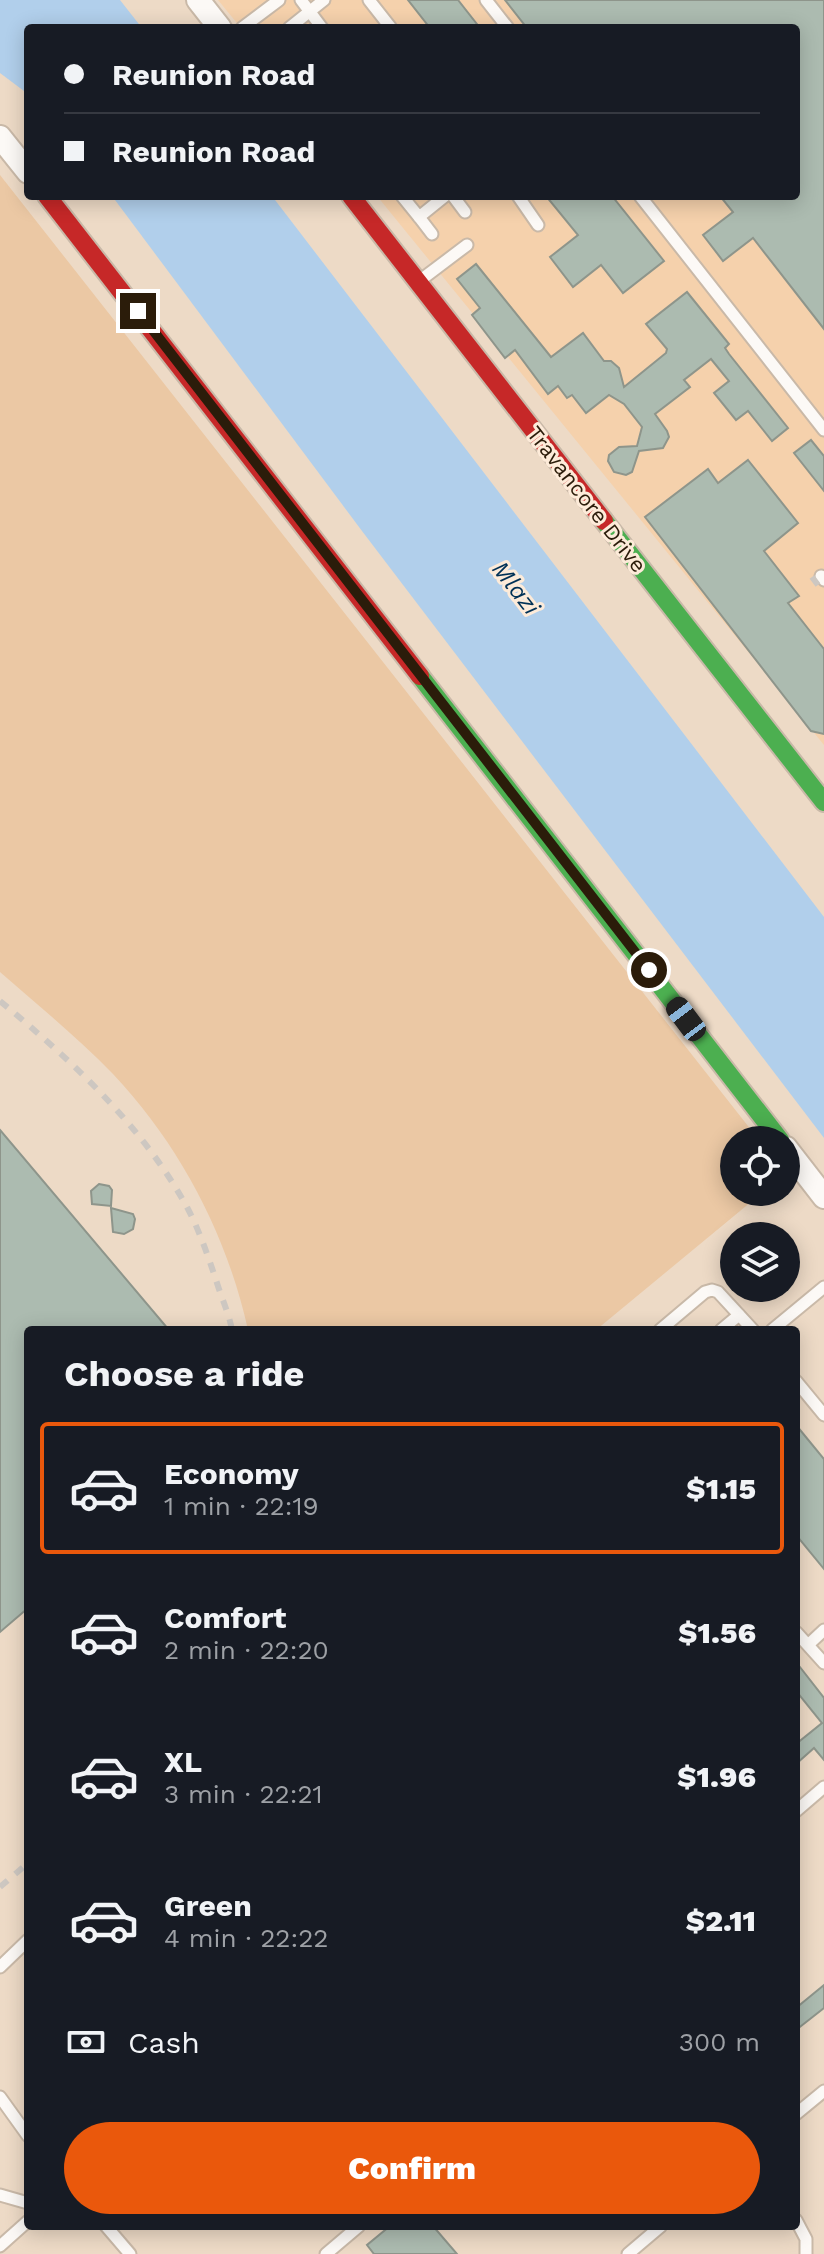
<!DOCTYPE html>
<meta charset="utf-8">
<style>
:root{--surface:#171b24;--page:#20242c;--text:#f1f3f6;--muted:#9ea1a6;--line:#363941;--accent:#ea580c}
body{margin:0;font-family:"Work Sans",sans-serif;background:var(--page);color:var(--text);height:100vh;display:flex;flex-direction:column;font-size:30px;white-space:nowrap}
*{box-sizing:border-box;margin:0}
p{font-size:26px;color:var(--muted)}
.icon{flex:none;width:44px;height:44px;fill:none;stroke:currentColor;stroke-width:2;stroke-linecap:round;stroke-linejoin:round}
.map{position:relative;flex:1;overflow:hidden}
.sheet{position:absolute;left:24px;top:1326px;width:776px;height:904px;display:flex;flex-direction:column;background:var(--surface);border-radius:8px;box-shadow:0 4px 20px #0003}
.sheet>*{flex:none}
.guide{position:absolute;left:24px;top:24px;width:776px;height:176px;border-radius:8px;box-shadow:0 4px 20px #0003;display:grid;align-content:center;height:176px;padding:0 40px;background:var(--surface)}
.tools{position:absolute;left:720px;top:1126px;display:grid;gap:16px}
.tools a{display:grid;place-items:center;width:80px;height:80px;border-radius:50%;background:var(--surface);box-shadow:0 4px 20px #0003;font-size:40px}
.end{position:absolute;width:36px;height:36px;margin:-18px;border:10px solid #2b1c0a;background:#fff;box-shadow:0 0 0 4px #fff}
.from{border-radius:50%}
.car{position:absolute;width:24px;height:48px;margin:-24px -12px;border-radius:10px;box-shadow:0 0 6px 2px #0007;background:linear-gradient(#222 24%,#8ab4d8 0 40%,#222 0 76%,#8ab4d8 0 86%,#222 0)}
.guide b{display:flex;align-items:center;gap:28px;height:76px;font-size:30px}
.guide b+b{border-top:2px solid var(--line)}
.guide i{width:20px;height:20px;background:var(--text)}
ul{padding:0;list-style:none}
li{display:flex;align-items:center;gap:24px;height:132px;margin:0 16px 12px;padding:0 24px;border:4px solid transparent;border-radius:8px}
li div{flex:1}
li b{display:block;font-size:30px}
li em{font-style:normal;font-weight:800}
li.active{border-color:var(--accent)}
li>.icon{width:72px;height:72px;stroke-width:1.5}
h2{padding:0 40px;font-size:36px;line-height:96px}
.pay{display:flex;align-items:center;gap:20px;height:88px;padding:0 40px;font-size:30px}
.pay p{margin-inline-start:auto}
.primary-button{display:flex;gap:16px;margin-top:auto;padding:16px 40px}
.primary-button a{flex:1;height:92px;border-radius:48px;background:var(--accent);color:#fff;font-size:32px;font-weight:800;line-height:92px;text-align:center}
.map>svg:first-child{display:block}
.built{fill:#f5d1ac}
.green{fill:#ebc8a4}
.water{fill:#b1cfeb}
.building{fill:#acbbb0;stroke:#8e958b;stroke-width:2}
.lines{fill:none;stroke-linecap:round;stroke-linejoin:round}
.lane-casing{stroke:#c9b9a8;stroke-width:15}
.street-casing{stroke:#c9b9a8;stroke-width:26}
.fast-casing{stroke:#c9b9a8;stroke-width:22}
.jam-casing{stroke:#c9b9a8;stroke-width:22}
.lane{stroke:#fcf9f6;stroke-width:11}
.street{stroke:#fcf9f6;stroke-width:22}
.fast{stroke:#4caf50;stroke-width:18}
.jam{stroke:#c62828;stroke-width:18}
.rail{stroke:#cdc7c1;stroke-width:6;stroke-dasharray:10 10;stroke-linecap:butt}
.route{stroke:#2b1c0a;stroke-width:10}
.labels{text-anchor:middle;stroke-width:6;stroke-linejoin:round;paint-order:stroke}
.street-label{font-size:22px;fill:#2b1c0a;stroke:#fdebd9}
.water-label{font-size:24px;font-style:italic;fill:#003156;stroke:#fdebd9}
</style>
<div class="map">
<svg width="824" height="2254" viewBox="0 0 824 2254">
<rect width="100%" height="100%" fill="#eddac6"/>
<path class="built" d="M218,0H824V745L377,196H796V28H241Z"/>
<path class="green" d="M0,175L759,1140H734V1192H763L596,1330H248C227,1235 180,1145 113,1074C78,1038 38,1005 0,972Z"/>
<g class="water">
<path d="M0,0H120L142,28H28V94L0,73Z"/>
<path d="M112,196H272L824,917V1138L362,531Z"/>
</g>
<g class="building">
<path d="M408,0H458L480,28H430Z"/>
<path d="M505,0H824V329L753,238L723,261L703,235L733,212L720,196H796V28H527Z"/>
<path d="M546,196H612L664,261L623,293L601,265L573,287L550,257L578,235Z"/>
<path d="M476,264L551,357L583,333L604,361H611L619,368L624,387L666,353L667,349L646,324L687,292L729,344L725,348L729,354L788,428L772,441L748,411L736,420L714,393L729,381L711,359L684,380L690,387L655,414L667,431L669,437L663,448L639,451L632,472L626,475L614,472L608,461L609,455L619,447L637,446L642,427L624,404L609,395L586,413L572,395L567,398L558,386L548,394L515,350L505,358L472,315L480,308L457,279Z"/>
<path d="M811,440L824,456V491L794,453Z"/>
<path d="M748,460L798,523L764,551L799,596L788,603L824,649V734L811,731L645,517L708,469L718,483Z"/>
<path d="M0,1130L169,1330H28V1608L0,1632Z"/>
<path d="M99,1184L109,1186L112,1190L111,1206L92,1204L91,1191Z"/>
<path d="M111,1208L133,1214L135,1219L133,1229L124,1234L113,1232Z"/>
<path d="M796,1425L824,1459V1569L796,1535Z"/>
<path d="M796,1662L824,1698V1760L814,1748L796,1764V1744L822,1723L796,1691Z"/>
<path d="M824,1985V2008L796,2030V2008Z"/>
<path d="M390,2226H433L457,2254H374L367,2245Z"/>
</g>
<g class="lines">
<defs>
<g id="lane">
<path d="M301,0L322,28"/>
<path d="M369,0L391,28"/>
<path d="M486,0L508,28"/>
<path d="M242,28L279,0"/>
<path d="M289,28L324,0"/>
<path d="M402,196L419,217L445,196"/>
<path d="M453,196L465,212"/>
<path d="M518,196L538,225"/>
<path d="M640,196L824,430"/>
<path d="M419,217L432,234"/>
<path d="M418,282L467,245"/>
<path d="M821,576L824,580"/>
<path d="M660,1330L705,1292L712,1290L718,1292L753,1330"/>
<path d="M721,1330L739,1315"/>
<path d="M772,1330L824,1287"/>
<path d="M796,1381L824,1415"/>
<path d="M796,1632L824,1663"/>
<path d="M809,1644L824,1630"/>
<path d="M796,1811L824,1787"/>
<path d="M0,1967L28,1940"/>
<path d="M0,2097L28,2136"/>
<path d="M796,2114L824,2091"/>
<path d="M0,2195L28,2203"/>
<path d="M796,2220L806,2239V2254"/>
<path d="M106,2226L130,2254"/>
<path d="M0,2246L28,2221"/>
<path d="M326,2254L359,2226"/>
<path d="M628,2254L661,2226"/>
</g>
<g id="street">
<path d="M198,0L220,28"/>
<path d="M0,137L28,172"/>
<path d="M786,1148L824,1197"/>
</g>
<g id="fast">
<path d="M604,521L824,802"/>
<path d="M420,676L780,1140"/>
</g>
<g id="jam">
<path d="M47,196L420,676"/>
<path d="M351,196L604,521"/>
</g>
</defs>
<use href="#lane" class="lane-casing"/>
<use href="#street" class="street-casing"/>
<use href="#fast" class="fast-casing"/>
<use href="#jam" class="jam-casing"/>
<use href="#lane" class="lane"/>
<use href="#street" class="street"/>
<use href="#fast" class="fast"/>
<use href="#jam" class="jam"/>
<g class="rail">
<path d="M812,577L824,593"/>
<path d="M0,1001C72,1061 143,1126 188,1209C200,1232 209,1259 217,1283C222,1299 229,1314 232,1330"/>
<path d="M0,1887L28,1863"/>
</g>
</g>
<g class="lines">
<path class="route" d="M138,311L649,970"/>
</g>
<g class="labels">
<g class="street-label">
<text transform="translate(587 499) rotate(52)" y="8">Travancore Drive</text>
</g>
<g class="water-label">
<text transform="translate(516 588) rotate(52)" y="8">Mlazi</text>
</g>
</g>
</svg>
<div class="tools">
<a><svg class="icon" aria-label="locate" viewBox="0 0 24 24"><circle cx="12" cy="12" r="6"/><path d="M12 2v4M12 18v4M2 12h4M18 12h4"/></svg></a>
<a><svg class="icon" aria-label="layers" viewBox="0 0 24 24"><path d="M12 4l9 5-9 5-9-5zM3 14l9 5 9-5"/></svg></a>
</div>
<i class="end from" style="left:649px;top:970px"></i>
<i class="end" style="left:138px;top:311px"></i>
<i class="car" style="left:686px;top:1019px;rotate:323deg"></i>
<div class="guide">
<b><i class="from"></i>Reunion Road</b>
<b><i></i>Reunion Road</b>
</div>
<section class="sheet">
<h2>Choose a ride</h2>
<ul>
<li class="active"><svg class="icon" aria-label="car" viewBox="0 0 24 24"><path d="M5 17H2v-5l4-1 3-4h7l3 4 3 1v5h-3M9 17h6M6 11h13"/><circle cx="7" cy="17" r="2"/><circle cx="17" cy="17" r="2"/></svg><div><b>Economy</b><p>1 min · 22:19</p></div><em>$1.15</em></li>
<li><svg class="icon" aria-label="car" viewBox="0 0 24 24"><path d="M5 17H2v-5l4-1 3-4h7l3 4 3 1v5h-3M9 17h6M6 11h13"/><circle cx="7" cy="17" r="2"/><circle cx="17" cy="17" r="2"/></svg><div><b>Comfort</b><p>2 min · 22:20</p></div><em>$1.56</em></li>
<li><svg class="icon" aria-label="car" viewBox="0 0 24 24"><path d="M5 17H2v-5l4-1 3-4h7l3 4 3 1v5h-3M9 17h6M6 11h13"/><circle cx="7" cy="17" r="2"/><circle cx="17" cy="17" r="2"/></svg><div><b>XL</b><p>3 min · 22:21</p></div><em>$1.96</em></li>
<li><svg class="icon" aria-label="car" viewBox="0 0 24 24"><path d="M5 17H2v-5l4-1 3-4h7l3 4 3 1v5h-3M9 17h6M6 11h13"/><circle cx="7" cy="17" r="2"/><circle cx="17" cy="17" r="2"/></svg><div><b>Green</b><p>4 min · 22:22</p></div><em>$2.11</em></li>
</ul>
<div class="pay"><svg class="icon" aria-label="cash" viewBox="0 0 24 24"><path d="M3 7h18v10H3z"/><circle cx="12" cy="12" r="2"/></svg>Cash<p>300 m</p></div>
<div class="primary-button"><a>Confirm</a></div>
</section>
</div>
